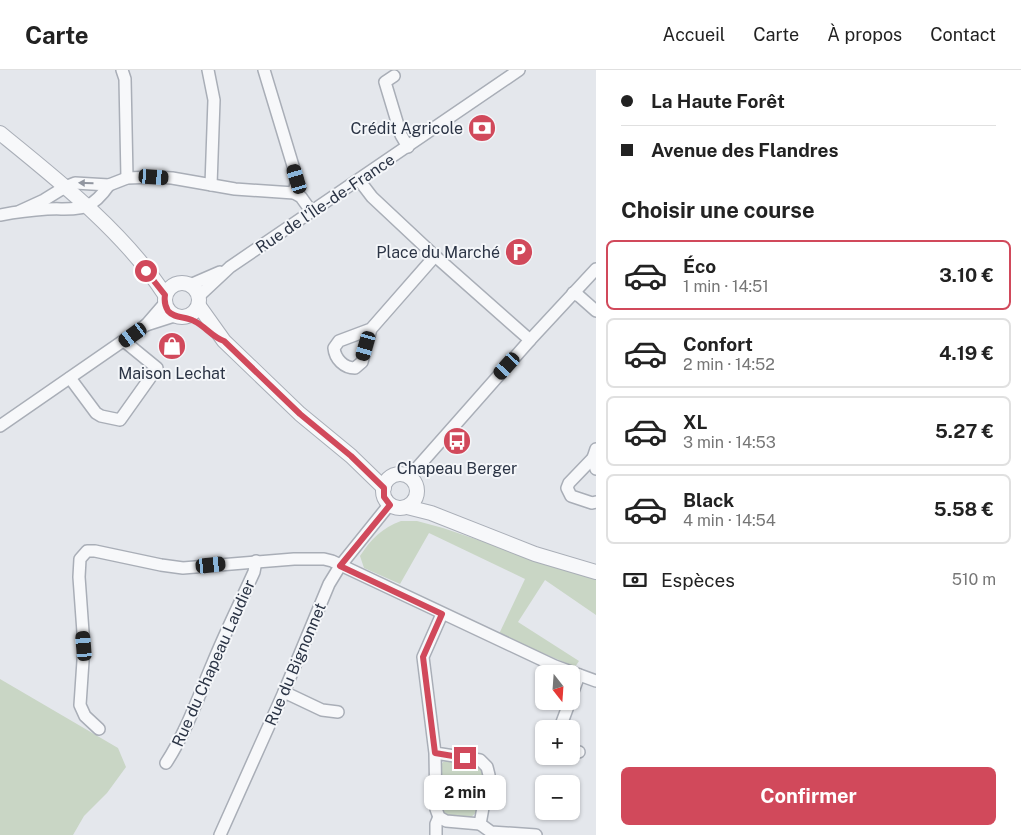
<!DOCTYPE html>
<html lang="fr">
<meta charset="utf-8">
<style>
:root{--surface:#fff;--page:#f2f2f2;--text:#222;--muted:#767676;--line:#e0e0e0;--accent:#d1495b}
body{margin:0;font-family:"Public Sans",sans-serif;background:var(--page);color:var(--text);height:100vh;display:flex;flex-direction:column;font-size:19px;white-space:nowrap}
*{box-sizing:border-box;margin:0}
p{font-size:16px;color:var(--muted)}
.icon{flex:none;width:28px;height:28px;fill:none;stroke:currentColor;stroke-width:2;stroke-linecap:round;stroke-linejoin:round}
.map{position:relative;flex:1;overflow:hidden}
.panel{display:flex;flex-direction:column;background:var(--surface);width:425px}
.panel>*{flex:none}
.banner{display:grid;align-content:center;height:110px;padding:0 25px;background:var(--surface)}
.needle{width:32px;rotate:163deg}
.tools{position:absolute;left:535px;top:595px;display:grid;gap:10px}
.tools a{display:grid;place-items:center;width:45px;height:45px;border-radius:8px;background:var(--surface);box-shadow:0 1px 4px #0004;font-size:25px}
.end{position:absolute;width:22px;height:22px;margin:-11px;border:6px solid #d1495b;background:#fff;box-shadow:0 0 0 2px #fff}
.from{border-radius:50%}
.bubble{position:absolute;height:35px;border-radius:8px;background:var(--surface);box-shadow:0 1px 4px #0004;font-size:16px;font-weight:700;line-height:35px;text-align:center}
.car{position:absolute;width:15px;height:30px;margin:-15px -8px;border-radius:6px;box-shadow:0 0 4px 1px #0007;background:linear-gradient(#222 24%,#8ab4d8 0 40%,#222 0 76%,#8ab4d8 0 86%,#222 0)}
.banner b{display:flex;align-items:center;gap:18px;height:48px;font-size:19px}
.banner b+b{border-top:1px solid var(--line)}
.banner i{width:12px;height:12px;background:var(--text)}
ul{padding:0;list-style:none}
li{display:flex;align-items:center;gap:15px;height:70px;margin:0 10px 8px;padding:0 15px;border:2px solid var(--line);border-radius:8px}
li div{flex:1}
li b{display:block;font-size:19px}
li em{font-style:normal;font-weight:700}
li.selected{border-color:var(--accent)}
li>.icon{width:45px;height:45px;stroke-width:1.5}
h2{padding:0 25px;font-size:22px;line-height:60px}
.pay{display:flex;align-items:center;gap:12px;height:55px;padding:0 25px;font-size:19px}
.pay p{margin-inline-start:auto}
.button{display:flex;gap:10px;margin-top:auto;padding:10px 25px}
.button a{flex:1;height:58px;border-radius:8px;background:var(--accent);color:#fff;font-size:20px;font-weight:700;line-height:58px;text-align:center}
header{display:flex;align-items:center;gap:30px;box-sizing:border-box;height:70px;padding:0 25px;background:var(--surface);border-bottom:1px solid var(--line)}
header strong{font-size:24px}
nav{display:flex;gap:28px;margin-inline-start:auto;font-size:18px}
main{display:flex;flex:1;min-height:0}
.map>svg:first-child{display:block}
.green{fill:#c9d6c5}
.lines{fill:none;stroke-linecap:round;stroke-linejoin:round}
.minor-casing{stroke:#a9aeb7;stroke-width:14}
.tertiary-casing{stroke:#a9aeb7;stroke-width:16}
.minor{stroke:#f7f8fa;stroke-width:11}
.tertiary{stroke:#f7f8fa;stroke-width:14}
.oneway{fill:#9196a0}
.route{stroke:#d1495b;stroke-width:6}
.labels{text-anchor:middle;stroke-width:4;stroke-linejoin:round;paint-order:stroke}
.poi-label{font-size:16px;fill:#2b3445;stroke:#f4f6f9;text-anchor:end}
.street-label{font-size:16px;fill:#2b3445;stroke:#f4f6f9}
</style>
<header>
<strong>Carte</strong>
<nav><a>Accueil</a><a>Carte</a><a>À propos</a><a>Contact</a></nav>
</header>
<main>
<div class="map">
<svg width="596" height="765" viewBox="0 0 596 765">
<rect width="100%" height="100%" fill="#e4e7ec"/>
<g class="green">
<path d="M401,451H417L443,458L596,510V545L545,510L518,552L579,591L575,597L499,564L525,509L429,463L400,514L364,498L360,486C371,469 382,458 401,451Z"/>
<path d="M0,609L118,678L126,697L107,723L84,746L73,765H0Z"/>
<path d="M450,690L478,694L483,700L484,705L479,740L470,748L447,746L441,742L440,697L443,692Z"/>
</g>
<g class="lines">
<defs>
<g id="minor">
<path d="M122,0L125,9L127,108"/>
<path d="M208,0L214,30L211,115"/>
<path d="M264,0L297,109L294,123"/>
<path d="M394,6L385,12L401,65L408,77"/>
<path d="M359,110L372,127L435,186L530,270"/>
<path d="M20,141L44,130L65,117L75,113L109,115L127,108L154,107L172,108L235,119L294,123L301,127L311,141"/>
<path d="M0,145C16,142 31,140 47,139C78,138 89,144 109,115"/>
<path d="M190,215L220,202"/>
<path d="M573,223L579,226L596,241"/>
<path d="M199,226L230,197L519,0"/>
<path d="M146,255L174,246"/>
<path d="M371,259L339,271L334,278C335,289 344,298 355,298L362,292L371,259L435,186"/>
<path d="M70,308L96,343L101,346L120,350L157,298L124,271"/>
<path d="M0,356L146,255L165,233"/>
<path d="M596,379L593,388L596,399"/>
<path d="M593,388L569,413L567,418L571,426L592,433L596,432"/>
<path d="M409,407L530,270L596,199"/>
<path d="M284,622L322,640L338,642"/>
<path d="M571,627L579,605"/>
<path d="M99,659L85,646L80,635L84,576L79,507L80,489L87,481H95L161,495L183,498L294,489H324L332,491L555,596L596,611"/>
<path d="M562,659L561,655L570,631"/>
<path d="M571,681L579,682"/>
<path d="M435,683L480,690L487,697L489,705L480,754L446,751L439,747L436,739L435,683L423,587L442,544"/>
<path d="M166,693C186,662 198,628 212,595C225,563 240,533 254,502L256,491"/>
<path d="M480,754L491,762L536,765"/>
<path d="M220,765L284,622L329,514L340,496L389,435"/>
<path d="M436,765V754L439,747"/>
</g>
<g id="tertiary">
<path d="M0,63C58,110 125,163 165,225"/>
<circle cx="182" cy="230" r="17"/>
<path d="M199,236L224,271L300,344L351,386L384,418"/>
<circle cx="400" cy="421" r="17"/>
<path d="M407,437L431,443L535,484L596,502"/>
</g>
</defs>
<use href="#minor" class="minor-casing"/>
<use href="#tertiary" class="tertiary-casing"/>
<use href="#minor" class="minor"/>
<use href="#tertiary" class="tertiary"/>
</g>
<defs><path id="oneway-solid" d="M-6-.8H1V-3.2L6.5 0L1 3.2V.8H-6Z" transform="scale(1.25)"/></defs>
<use class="oneway" href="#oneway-solid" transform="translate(86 113) rotate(-179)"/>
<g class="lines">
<path class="route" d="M146,201L165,225C164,231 165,236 168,241C175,249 185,246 194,251C205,256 212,267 224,271L300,344L351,386L384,418V427L390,435L340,496L442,544L423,587L435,683L465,688"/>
</g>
<defs>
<symbol id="bank-disc" viewBox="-11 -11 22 22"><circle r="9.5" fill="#d1495b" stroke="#f4f6f9"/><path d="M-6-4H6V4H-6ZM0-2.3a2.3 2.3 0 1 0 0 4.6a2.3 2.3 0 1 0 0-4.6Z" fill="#fff"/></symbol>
<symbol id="parking-disc" viewBox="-11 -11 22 22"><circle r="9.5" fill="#d1495b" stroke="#f4f6f9"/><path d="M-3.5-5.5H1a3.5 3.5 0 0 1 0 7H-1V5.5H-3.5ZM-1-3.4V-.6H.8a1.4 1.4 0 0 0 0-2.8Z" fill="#fff"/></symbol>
<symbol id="shop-disc" viewBox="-11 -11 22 22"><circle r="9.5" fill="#d1495b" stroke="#f4f6f9"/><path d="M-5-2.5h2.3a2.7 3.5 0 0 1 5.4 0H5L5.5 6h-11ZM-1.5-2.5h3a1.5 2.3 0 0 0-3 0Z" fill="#fff"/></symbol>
<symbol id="bus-disc" viewBox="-11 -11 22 22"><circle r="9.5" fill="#d1495b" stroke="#f4f6f9"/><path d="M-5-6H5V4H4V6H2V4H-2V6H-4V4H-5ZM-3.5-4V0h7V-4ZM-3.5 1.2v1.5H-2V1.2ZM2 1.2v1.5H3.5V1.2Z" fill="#fff"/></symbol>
</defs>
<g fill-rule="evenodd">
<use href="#bank-disc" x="466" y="42" width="32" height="32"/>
<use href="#parking-disc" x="503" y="166" width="32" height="32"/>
<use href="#shop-disc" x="156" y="260" width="32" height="32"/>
<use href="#bus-disc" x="441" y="355" width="32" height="32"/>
</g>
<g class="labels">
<g class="poi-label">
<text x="463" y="64">Crédit Agricole</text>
<text x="500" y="188">Place du Marché</text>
<text x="172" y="309" text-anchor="middle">Maison Lechat</text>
<text x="457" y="404" text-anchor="middle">Chapeau Berger</text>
</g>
<g class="street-label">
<text transform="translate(325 133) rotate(-34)" y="6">Rue de l'Île-de-France</text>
<text transform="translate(213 593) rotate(-66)" y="6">Rue du Chapeau Laudier</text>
<text transform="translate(295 594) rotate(-67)" y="6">Rue du Bignonnet</text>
</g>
</g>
</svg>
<div class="tools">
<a><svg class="needle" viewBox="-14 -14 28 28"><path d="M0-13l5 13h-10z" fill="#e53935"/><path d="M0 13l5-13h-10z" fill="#767676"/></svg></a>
<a>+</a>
<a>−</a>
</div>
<i class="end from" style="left:146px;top:201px"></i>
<i class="end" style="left:465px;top:688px"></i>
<div class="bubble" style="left:424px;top:705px;width:82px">2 min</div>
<i class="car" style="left:154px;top:107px;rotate:94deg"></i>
<i class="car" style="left:297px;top:109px;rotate:343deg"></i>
<i class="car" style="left:133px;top:265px;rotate:234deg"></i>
<i class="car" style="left:366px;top:276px;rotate:196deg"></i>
<i class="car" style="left:507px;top:296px;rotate:222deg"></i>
<i class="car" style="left:211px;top:495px;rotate:84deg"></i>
<i class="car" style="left:84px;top:576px;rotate:355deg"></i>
</div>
<section class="panel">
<div class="banner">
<b><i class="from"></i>La Haute Forêt</b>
<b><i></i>Avenue des Flandres</b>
</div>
<h2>Choisir une course</h2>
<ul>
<li class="selected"><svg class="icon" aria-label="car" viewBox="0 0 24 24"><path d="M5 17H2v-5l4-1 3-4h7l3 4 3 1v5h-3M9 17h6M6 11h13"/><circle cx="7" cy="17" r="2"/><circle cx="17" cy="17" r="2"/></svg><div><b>Éco</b><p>1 min · 14:51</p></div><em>3.10 €</em></li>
<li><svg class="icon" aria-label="car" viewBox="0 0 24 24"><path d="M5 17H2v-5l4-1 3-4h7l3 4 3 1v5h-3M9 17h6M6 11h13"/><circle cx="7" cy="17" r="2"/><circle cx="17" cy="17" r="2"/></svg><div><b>Confort</b><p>2 min · 14:52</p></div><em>4.19 €</em></li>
<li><svg class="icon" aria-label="car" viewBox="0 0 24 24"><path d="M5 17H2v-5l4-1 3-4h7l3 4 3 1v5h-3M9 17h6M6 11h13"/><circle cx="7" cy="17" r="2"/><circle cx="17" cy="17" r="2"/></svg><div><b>XL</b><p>3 min · 14:53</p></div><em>5.27 €</em></li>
<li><svg class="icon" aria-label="car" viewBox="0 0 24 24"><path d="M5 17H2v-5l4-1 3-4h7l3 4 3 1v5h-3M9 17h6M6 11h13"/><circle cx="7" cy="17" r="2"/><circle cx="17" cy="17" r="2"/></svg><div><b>Black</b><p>4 min · 14:54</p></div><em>5.58 €</em></li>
</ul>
<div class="pay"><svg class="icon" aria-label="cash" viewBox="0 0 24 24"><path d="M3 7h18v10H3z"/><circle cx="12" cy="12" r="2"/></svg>Espèces<p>510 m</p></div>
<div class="button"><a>Confirmer</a></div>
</section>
</main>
